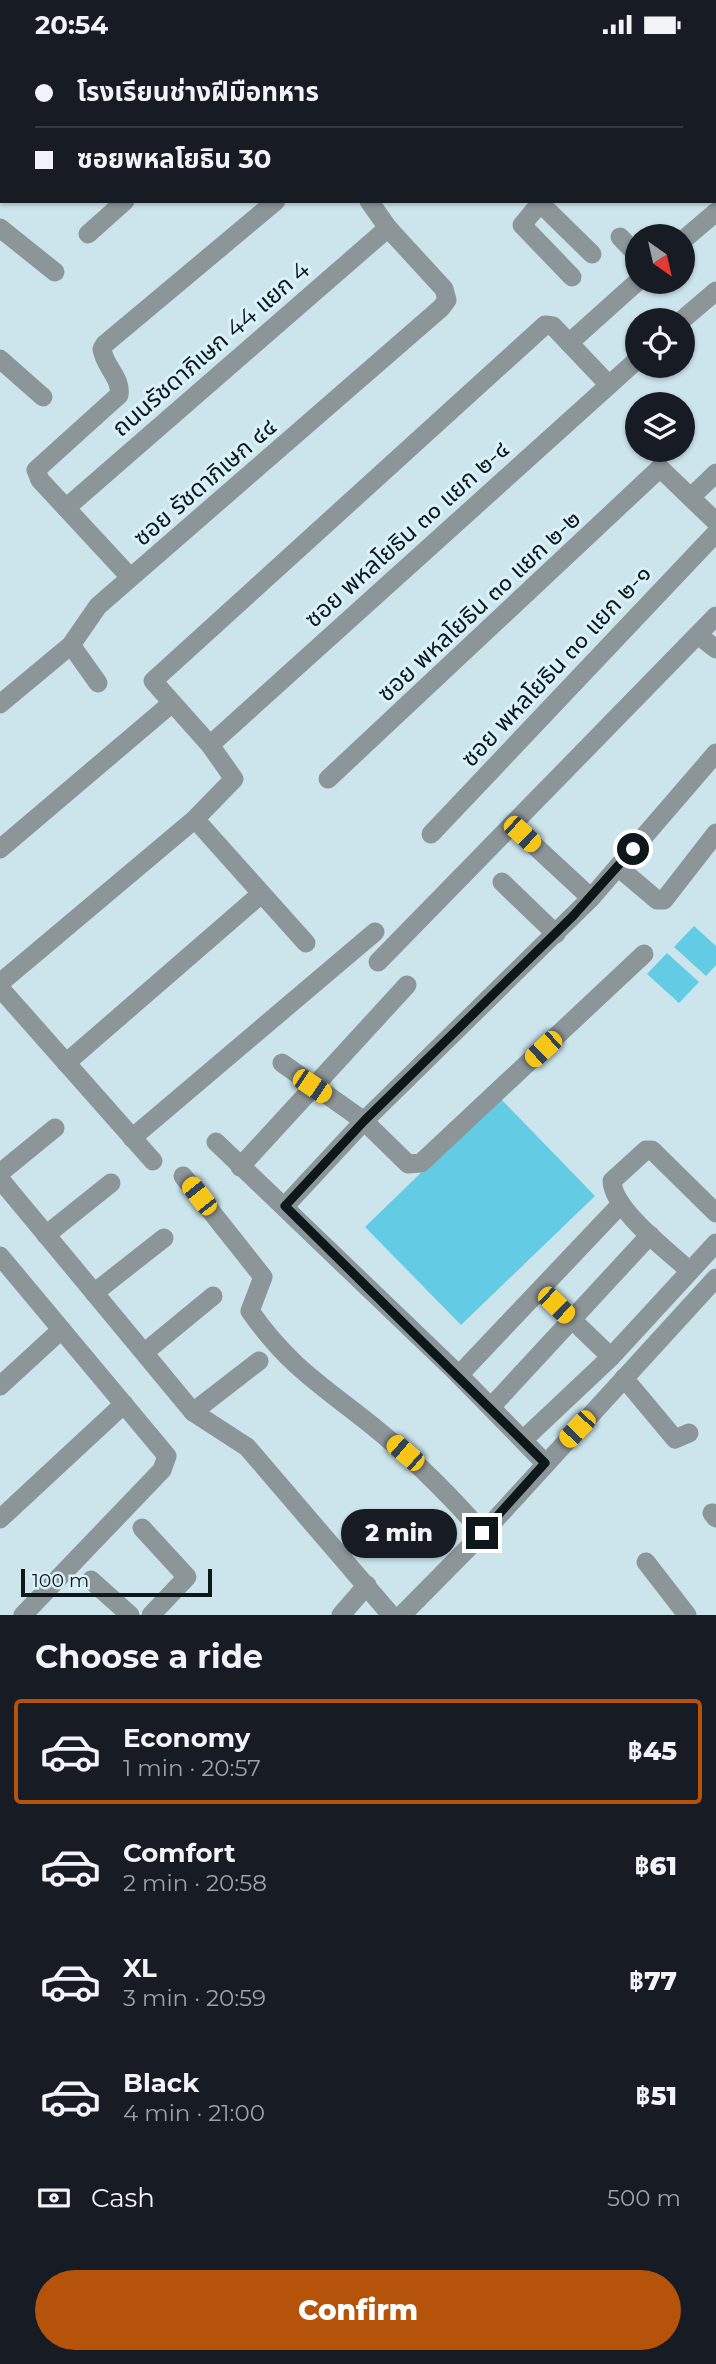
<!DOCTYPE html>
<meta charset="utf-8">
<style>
:root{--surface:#171b24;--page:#20242c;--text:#f1f3f6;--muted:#9ea1a6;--line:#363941;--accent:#b45309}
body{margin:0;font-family:Montserrat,"Noto Sans Thai",sans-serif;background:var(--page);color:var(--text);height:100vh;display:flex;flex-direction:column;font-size:26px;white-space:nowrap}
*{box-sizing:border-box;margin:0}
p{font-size:23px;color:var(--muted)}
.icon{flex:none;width:38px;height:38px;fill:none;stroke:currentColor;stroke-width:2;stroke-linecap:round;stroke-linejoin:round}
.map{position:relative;height:1566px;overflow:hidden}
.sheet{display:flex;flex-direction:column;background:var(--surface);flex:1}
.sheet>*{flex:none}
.banner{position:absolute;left:0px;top:0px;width:718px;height:154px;box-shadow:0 2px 5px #0004;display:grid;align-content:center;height:154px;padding:0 35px;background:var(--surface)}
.needle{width:46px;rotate:146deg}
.fabs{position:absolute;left:625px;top:175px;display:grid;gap:14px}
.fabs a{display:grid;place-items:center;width:70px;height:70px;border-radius:50%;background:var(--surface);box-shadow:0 2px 5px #0004;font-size:35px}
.scale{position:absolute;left:21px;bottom:18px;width:191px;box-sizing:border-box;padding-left:7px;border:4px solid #0e1719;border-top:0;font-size:19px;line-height:24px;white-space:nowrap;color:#0e1719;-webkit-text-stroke:5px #d9f2f9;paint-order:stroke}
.end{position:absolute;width:32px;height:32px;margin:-16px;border:9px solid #0e1719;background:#fff;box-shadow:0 0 0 4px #fff}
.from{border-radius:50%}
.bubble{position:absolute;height:49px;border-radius:24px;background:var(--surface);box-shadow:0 2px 5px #0004;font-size:23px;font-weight:800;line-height:49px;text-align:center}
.car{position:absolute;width:21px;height:42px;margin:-21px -10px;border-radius:9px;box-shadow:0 0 5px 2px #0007;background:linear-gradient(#f5c518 24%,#345 0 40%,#f5c518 0 76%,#345 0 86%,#f5c518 0)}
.banner b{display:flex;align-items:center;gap:24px;height:66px;font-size:26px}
.banner b+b{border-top:2px solid var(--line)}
.banner i{width:18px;height:18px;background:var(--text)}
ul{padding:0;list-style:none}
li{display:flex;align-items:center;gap:21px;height:105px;margin:0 14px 10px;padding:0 21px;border:4px solid transparent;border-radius:7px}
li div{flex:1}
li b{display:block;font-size:26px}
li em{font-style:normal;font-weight:800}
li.on{border-color:var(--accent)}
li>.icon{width:63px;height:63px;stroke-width:1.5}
h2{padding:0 35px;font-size:32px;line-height:84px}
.pay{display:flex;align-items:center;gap:18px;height:77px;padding:0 35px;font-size:26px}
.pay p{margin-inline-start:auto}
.cta{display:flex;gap:14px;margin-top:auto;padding:14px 35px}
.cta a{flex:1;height:80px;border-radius:42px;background:var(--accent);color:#fff;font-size:28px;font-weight:800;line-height:80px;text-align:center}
.status{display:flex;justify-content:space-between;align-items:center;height:49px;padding:0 35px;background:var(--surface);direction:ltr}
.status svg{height:19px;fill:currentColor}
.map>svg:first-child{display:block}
.pitch{fill:#63cce4}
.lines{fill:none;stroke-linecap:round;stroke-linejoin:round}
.minor{stroke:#8c9699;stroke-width:19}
.route{stroke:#0e1719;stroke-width:9}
.labels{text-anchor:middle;stroke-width:6;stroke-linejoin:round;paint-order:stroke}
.street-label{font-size:24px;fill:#0e1719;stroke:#d9f2f9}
</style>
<div class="status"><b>20:54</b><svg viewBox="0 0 49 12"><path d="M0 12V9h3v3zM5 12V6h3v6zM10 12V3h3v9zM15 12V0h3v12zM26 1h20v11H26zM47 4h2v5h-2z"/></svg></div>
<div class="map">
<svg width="716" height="1566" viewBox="0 0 716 1566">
<rect width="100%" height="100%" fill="#cce5ec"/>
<g class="pitch">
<path d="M694,877L716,897V916L706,927L674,898Z"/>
<path d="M667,904L699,933L679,954L647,925Z"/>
<path d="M499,1048L595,1147L461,1276L365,1178Z"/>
</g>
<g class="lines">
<g class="minor">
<path d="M710,0L712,2"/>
<path d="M29,2L31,0"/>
<path d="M143,2L145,0"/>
<path d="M294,2L296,0"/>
<path d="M446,2L448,0"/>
<path d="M534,2L536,0"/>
<path d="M685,2L687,0"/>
<path d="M0,26L2,25"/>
<path d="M0,131L2,130"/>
<path d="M542,152L522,176L572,228"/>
<path d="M540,154L592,205"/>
<path d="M0,179L55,223"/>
<path d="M88,185L125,152"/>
<path d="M620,188L637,206"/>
<path d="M682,192L716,163"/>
<path d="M682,271L716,242"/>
<path d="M569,294L637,233"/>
<path d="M0,310L43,348"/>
<path d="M691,448L716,424"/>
<path d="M66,459L388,179"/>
<path d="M130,528L40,431L36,421L119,346C122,329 104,317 102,300L105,295L276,152"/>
<path d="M698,586L716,600"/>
<path d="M71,596L98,634"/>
<path d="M0,655L71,596L98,557L441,259L447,251L444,240L388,179L369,152"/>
<path d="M210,696L637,311"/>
<path d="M328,730L660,419L716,473"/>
<path d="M195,770L306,894"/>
<path d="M431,785L716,484"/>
<path d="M522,785L591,849"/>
<path d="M0,800L172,654"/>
<path d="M618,818L657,851H664L716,784"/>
<path d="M502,833L556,885"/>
<path d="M378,913L716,567"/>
<path d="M0,934L195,770L234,730L210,696L153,632L545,276L553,277L609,336"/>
<path d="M0,939L153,1112"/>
<path d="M66,1014L261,845"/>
<path d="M282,1014L364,1072L408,1115L421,1114L644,905"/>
<path d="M132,1089L375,883"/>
<path d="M216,1093L459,1326L545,1414"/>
<path d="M240,1118L407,936"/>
<path d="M0,1124L55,1079"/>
<path d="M183,1127L263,1228L250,1262C293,1324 333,1343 387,1389C422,1418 453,1450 483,1484"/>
<path d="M0,1130L193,1363L247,1398L391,1566"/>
<path d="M285,1157L364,1072L591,849L716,704"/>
<path d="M46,1186L111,1134"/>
<path d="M0,1207L167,1407L162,1421L23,1566"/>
<path d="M690,1222C668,1202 613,1161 612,1132L646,1101H652L716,1164"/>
<path d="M541,1241L611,1308"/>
<path d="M94,1244L164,1189"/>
<path d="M145,1303L213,1247"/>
<path d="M459,1326L621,1155"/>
<path d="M624,1329L675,1390L689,1384"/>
<path d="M0,1337L61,1281"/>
<path d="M491,1358L650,1186"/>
<path d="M193,1363L259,1312"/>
<path d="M523,1391L611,1308L716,1194"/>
<path d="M712,1464L716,1469"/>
<path d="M0,1470L124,1355"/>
<path d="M142,1479L187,1528L151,1566"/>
<path d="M646,1513L687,1566"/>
<path d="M91,1531L130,1566"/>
<path d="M341,1566L367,1536"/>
<path d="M402,1566L483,1484L716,1229"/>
</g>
</g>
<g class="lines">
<path class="route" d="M482,1484L545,1414L285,1157L364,1072L573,867L633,800"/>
</g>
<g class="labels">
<g class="street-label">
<text transform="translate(211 300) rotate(-41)" y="8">ถนนรัชดาภิเษก 44 แยก 4</text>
<text transform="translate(205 433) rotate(-41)" y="8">ซอย รัชดาภิเษก ๔๔</text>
<text transform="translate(407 485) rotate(-42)" y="8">ซอย พหลโยธิน ๓๐ แยก ๒-๔</text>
<text transform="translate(479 557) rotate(-43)" y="8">ซอย พหลโยธิน ๓๐ แยก ๒-๒</text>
<text transform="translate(556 617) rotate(-47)" y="8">ซอย พหลโยธิน ๓๐ แยก ๒-๑</text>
</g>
</g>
</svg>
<div class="fabs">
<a><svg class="needle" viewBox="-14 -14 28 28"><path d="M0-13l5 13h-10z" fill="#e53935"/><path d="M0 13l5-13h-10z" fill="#9ea1a6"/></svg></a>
<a><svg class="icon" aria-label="locate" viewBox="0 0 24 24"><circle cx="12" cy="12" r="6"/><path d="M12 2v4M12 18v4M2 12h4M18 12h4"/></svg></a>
<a><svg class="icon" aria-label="layers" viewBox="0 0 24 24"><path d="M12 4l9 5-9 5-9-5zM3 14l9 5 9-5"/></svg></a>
</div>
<div class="scale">100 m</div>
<i class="end from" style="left:633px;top:800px"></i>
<i class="end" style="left:482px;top:1484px"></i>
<div class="bubble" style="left:341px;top:1460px;width:116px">2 min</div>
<i class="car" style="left:522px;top:785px;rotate:133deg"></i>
<i class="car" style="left:543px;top:1000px;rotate:227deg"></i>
<i class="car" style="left:312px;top:1037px;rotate:124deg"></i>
<i class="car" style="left:199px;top:1147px;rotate:322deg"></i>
<i class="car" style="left:556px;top:1256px;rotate:134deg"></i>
<i class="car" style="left:577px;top:1380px;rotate:223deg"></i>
<i class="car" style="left:405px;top:1404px;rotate:311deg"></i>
<div class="banner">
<b><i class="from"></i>โรงเรียนช่างฝีมือทหาร</b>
<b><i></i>ซอยพหลโยธิน 30</b>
</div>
</div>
<section class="sheet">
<h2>Choose a ride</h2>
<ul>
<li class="on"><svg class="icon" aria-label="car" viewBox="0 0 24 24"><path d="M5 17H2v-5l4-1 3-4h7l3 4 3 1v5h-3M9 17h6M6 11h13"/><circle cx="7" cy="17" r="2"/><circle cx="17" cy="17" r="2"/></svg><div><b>Economy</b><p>1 min · 20:57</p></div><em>฿45</em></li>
<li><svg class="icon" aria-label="car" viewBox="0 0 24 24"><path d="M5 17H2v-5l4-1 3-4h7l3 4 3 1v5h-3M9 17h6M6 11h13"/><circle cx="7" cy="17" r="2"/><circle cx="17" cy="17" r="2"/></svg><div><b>Comfort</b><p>2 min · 20:58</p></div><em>฿61</em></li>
<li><svg class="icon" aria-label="car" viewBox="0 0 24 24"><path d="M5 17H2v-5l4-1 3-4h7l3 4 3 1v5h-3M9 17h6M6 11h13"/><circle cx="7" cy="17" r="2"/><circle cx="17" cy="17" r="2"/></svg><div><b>XL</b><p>3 min · 20:59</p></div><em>฿77</em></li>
<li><svg class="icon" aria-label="car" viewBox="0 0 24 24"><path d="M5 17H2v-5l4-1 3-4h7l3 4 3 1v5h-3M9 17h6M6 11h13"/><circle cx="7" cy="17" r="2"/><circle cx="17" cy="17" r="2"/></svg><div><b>Black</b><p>4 min · 21:00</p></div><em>฿51</em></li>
</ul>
<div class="pay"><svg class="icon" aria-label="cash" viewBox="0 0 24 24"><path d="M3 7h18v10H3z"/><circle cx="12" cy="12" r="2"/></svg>Cash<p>500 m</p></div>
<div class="cta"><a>Confirm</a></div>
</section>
